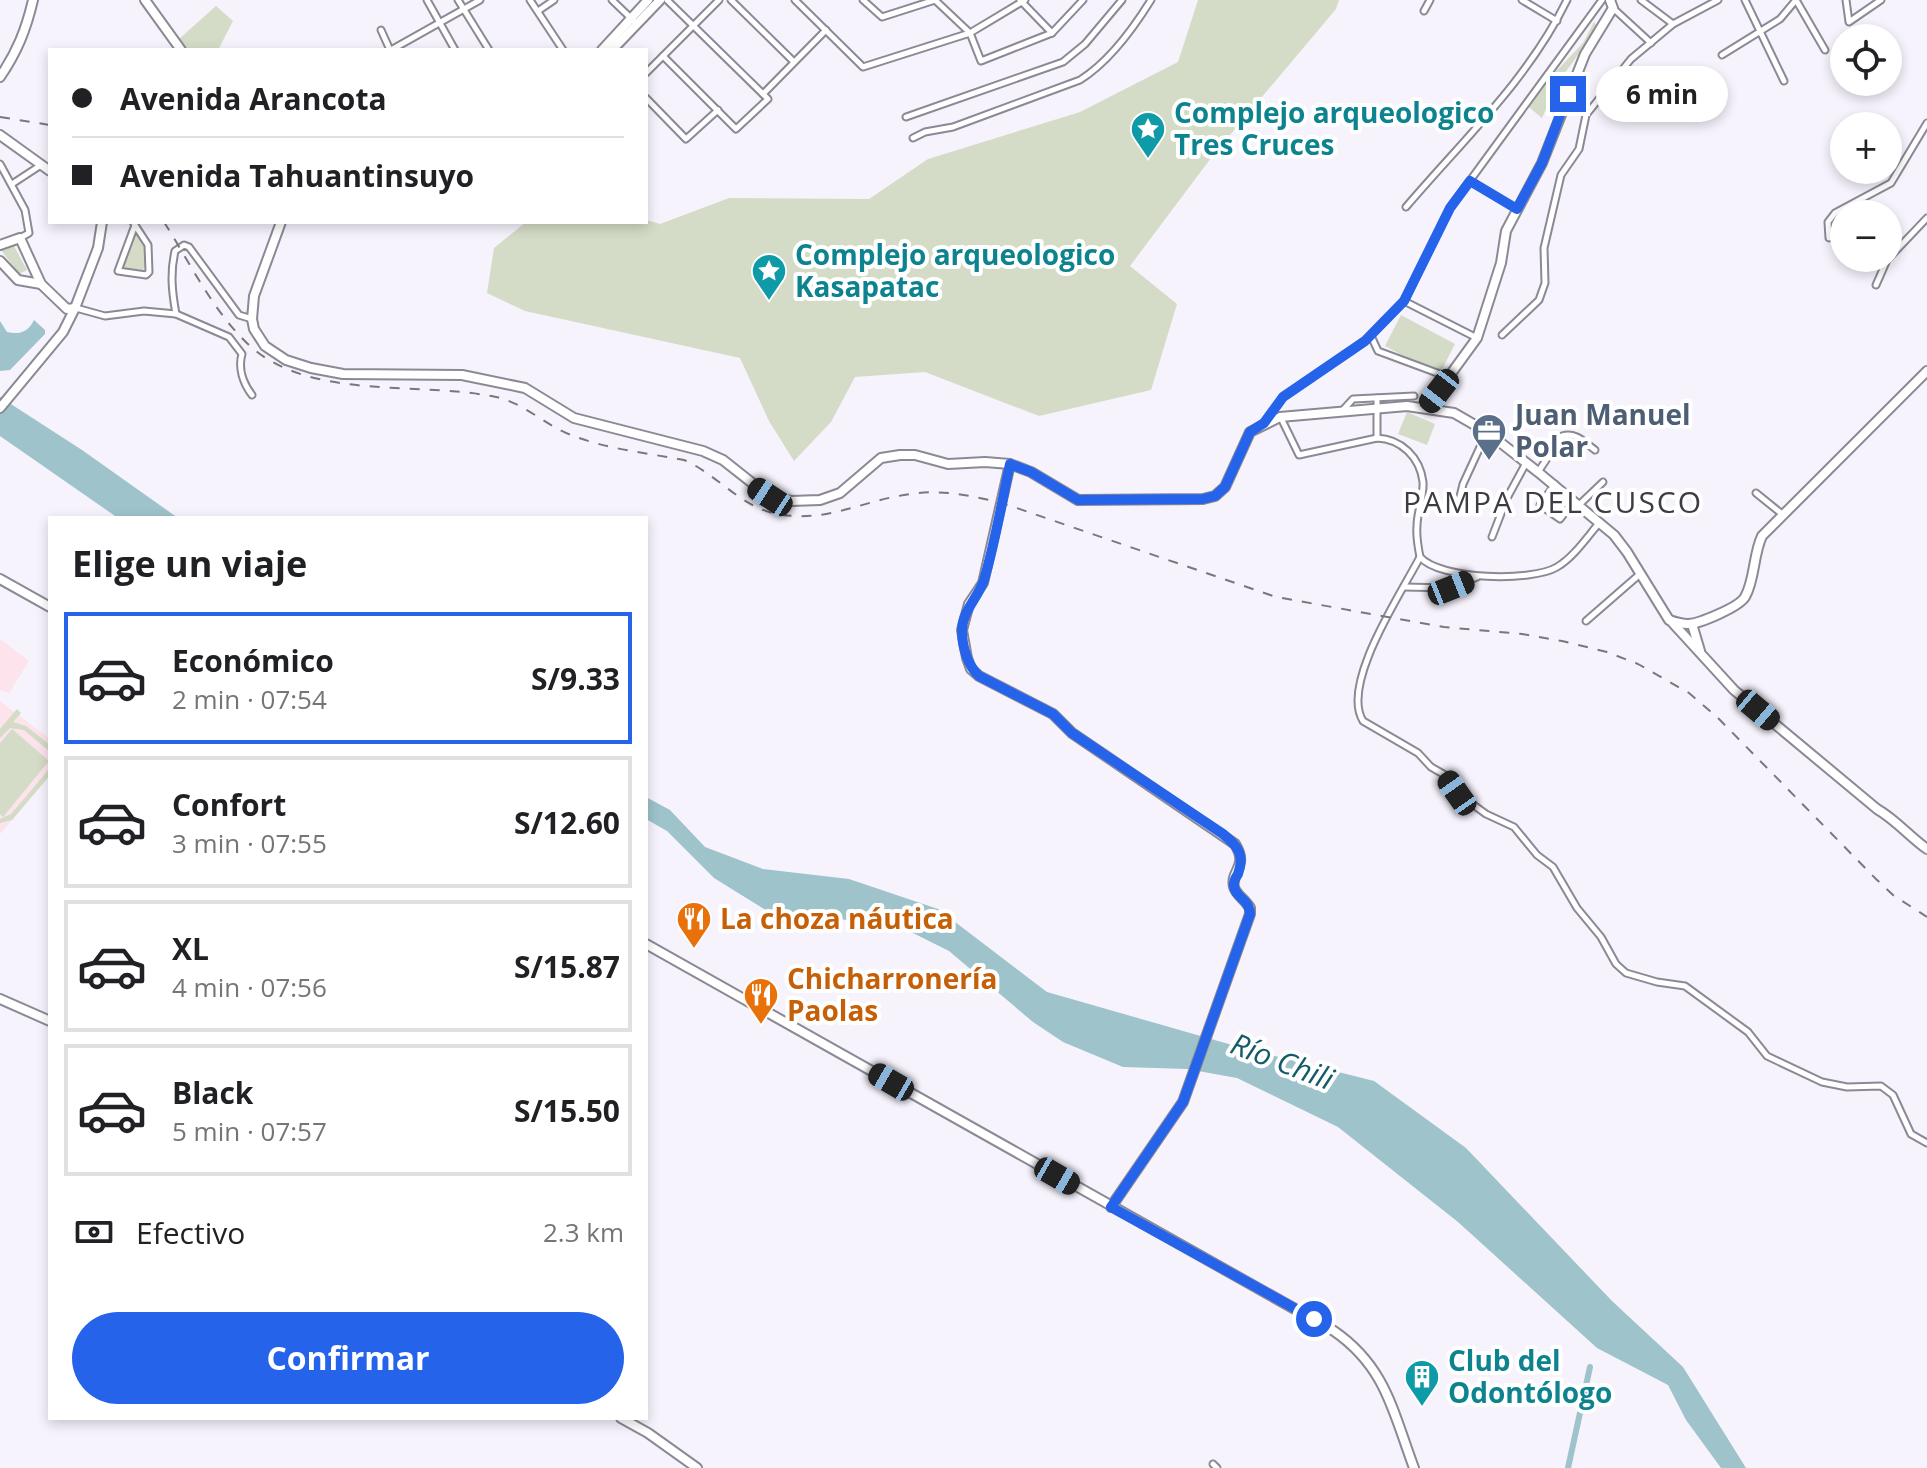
<!DOCTYPE html>
<html lang="es">
<meta charset="utf-8">
<style>
:root{--surface:#fff;--page:#f2f2f2;--text:#202124;--muted:#757577;--line:#e0e0e0;--accent:#2563eb}
body{margin:0;font-family:"Open Sans",sans-serif;background:var(--page);color:var(--text);height:100vh;display:flex;flex-direction:column;font-size:30px;white-space:nowrap}
*{box-sizing:border-box;margin:0}
p{font-size:26px;color:var(--muted)}
.icon{flex:none;width:44px;height:44px;fill:none;stroke:currentColor;stroke-width:2;stroke-linecap:round;stroke-linejoin:round}
.map{position:relative;flex:1;overflow:hidden}
.details{position:absolute;left:48px;top:516px;width:600px;height:904px;display:flex;flex-direction:column;background:var(--surface);border-radius:0px;box-shadow:0 4px 12px #0003}
.details>*{flex:none}
.guide{position:absolute;left:48px;top:48px;width:600px;height:176px;border-radius:0px;box-shadow:0 4px 12px #0003;display:grid;align-content:center;height:176px;padding:0 24px;background:var(--surface)}
.controls{position:absolute;left:1830px;top:24px;display:grid;gap:16px}
.controls a{display:grid;place-items:center;width:72px;height:72px;border-radius:50%;background:var(--surface);box-shadow:0 4px 12px #0003;font-size:40px}
.end{position:absolute;width:36px;height:36px;margin:-18px;border:10px solid #2563eb;background:#fff;box-shadow:0 0 0 4px #fff}
.from{border-radius:50%}
.bubble{position:absolute;height:56px;border-radius:28px;background:var(--surface);box-shadow:0 4px 12px #0003;font-size:26px;font-weight:700;line-height:56px;text-align:center}
.car{position:absolute;width:24px;height:48px;margin:-24px -12px;border-radius:10px;box-shadow:0 0 6px 2px #0007;background:linear-gradient(#222 24%,#8ab4d8 0 40%,#222 0 76%,#8ab4d8 0 86%,#222 0)}
.guide b{display:flex;align-items:center;gap:28px;height:76px;font-size:30px}
.guide b+b{border-top:2px solid var(--line)}
.guide i{width:20px;height:20px;background:var(--text)}
ul{padding:0;list-style:none}
li{display:flex;align-items:center;gap:24px;height:132px;margin:0 16px 12px;padding:0 8px;border:4px solid var(--line);border-radius:0px}
li div{flex:1}
li b{display:block;font-size:30px}
li em{font-style:normal;font-weight:700}
li.active{border-color:var(--accent)}
li>.icon{width:72px;height:72px;stroke-width:1.5}
h2{padding:0 24px;font-size:36px;line-height:96px}
.pay{display:flex;align-items:center;gap:20px;height:88px;padding:0 24px;font-size:30px}
.pay p{margin-inline-start:auto}
.action{display:flex;gap:16px;margin-top:auto;padding:16px 24px}
.action a{flex:1;height:92px;border-radius:48px;background:var(--accent);color:#fff;font-size:32px;font-weight:700;line-height:92px;text-align:center}
.map>svg:first-child{display:block}
.education{fill:#fde3ec}
.green{fill:#d4dcc7}
.water{fill:#9ec3cb}
.lines{fill:none;stroke-linecap:round;stroke-linejoin:round}
.canal{stroke:#9ec3cb;stroke-width:6}
.street-casing{stroke:#8b8994;stroke-width:9}
.secondary-casing{stroke:#8b8994;stroke-width:12}
.primary-casing{stroke:#8b8994;stroke-width:12}
.street{stroke:#fff;stroke-width:5}
.secondary{stroke:#fff;stroke-width:8}
.primary{stroke:#fff;stroke-width:8}
.rail{stroke:#79777e;stroke-width:2;stroke-dasharray:10 10;stroke-linecap:butt}
.route{stroke:#2563eb;stroke-width:10}
.labels{text-anchor:middle;stroke-width:8;stroke-linejoin:round;paint-order:stroke}
.culture-label{font-size:28px;font-weight:bold;fill:#0d838f;stroke:#fff;text-anchor:start}
.service-label{font-size:28px;font-weight:bold;fill:#4e5e75;stroke:#fff;text-anchor:start}
.food-label{font-size:28px;font-weight:bold;fill:#c56008;stroke:#fff;text-anchor:start}
.neighbourhood-label{font-size:30px;letter-spacing:2px;fill:#3e3b45;stroke:#fff}
.water-label{font-size:30px;font-style:italic;fill:#125b69;stroke:#fff}
</style>
<div class="map">
<svg width="1927" height="1468" viewBox="0 0 1927 1468">
<rect width="100%" height="100%" fill="#f6f3fd"/>
<g class="education">
<path d="M0,639L29,661L9,693L0,690Z"/>
<path d="M0,701L50,739V776L0,834Z"/>
</g>
<g class="green">
<path d="M1198,0H1339L1336,9L1214,154L1130,266L1177,304L1151,390L1039,416L925,372L855,377L831,422L794,461L769,421L740,358L525,311L487,293L494,248L526,222L646,220L660,224L729,198L869,199L928,159L1080,112L1178,62Z"/>
<path d="M216,6L233,21L218,50H187L179,39Z"/>
<path d="M1594,22L1598,27L1557,84L1542,118L1525,104L1583,43Z"/>
<path d="M134,231C146,240 150,259 142,272L126,271L122,266Z"/>
<path d="M14,246L27,270L19,274L1,250Z"/>
<path d="M1401,315L1455,344L1439,375L1385,346Z"/>
<path d="M1407,412L1435,424L1427,445L1398,434Z"/>
<path d="M17,709L21,713L13,722L26,726L50,745V752L24,730L10,728L0,738V729Z"/>
<path d="M12,729L49,761L3,817L0,814V743Z"/>
<path d="M50,768V775L12,820L0,823V819L11,814Z"/>
</g>
<g class="water">
<path d="M34,320L45,330V334L10,370L0,371V321L7,332C20,335 28,332 34,320Z"/>
<path d="M0,397L82,450L178,518H118L0,436Z"/>
<path d="M646,797L670,810L705,847L763,869L849,879L938,909L1047,992L1232,1045L1374,1081L1466,1148L1612,1301L1683,1367L1746,1468H1721L1686,1420L1668,1385L1597,1348L1458,1222L1338,1127L1237,1078L1187,1069L1123,1067L1063,1042L1033,1022L949,951L895,924L824,918L780,919L714,878L667,831L646,819Z"/>
</g>
<g class="lines">
<path class="canal" d="M1568,1468L1590,1367"/>
<defs>
<g id="street">
<path d="M427,0L455,50"/>
<path d="M458,0L489,50"/>
<path d="M530,0L563,50"/>
<path d="M612,0L637,24"/>
<path d="M731,0L793,61"/>
<path d="M795,0L863,67L970,33L1025,0"/>
<path d="M863,0L882,17L935,0L970,33L981,61L1052,33L1083,0"/>
<path d="M1020,0L1052,33"/>
<path d="M1522,0L1557,21"/>
<path d="M1641,0L1673,24"/>
<path d="M1745,0L1784,81"/>
<path d="M1846,0L1849,22L1881,0"/>
<path d="M1614,9L1651,43"/>
<path d="M538,11L554,0"/>
<path d="M1424,11L1430,0"/>
<path d="M381,30L390,50"/>
<path d="M391,50L480,0"/>
<path d="M1722,55L1780,19L1796,0L1825,50"/>
<path d="M663,56L736,129L768,99L667,0"/>
<path d="M646,73L719,0"/>
<path d="M763,94L826,30"/>
<path d="M646,98L686,139L718,110"/>
<path d="M906,117L1063,62L1085,44L1122,0"/>
<path d="M913,138L925,132L953,127L1080,80C1109,62 1133,29 1151,0"/>
<path d="M0,164L25,210L29,233L20,238"/>
<path d="M1470,181L1517,209"/>
<path d="M12,184L41,165"/>
<path d="M1406,207C1463,140 1528,80 1567,0"/>
<path d="M133,222L148,245L149,272L146,275L118,271L135,225"/>
<path d="M1829,238L1828,222L1835,213L1891,183L1927,123"/>
<path d="M1876,285L1887,260L1927,218"/>
<path d="M1404,301L1477,338"/>
<path d="M76,308L105,316L144,311L176,314L229,337L242,354C238,368 243,383 252,395"/>
<path d="M176,314C172,292 170,273 175,251L184,245L189,247L239,315L252,319"/>
<path d="M1502,335L1539,300L1545,283L1544,248L1561,175L1579,149L1586,115L1631,59L1673,24L1718,0"/>
<path d="M1371,336L1378,351L1448,377"/>
<path d="M1342,411L1353,399L1414,396"/>
<path d="M1281,418L1299,455L1377,438C1401,439 1420,457 1423,482C1424,497 1417,511 1417,526C1416,536 1418,547 1420,557C1440,580 1532,582 1557,567C1574,557 1587,537 1600,522"/>
<path d="M1265,423L1283,397L1365,341L1404,301L1450,208L1602,0"/>
<path d="M1377,438V398"/>
<path d="M1538,472L1562,436C1576,432 1584,442 1595,450"/>
<path d="M1555,484L1540,505L1560,519L1574,501"/>
<path d="M1756,493L1782,514"/>
<path d="M1580,504L1603,482"/>
<path d="M1457,509L1463,484L1487,432"/>
<path d="M1492,537L1507,498L1526,463"/>
<path d="M1420,557C1402,592 1340,684 1363,721L1418,753L1431,767L1445,775L1457,793L1486,814L1514,827L1537,855L1553,867L1577,908L1601,937L1616,964L1626,973L1657,982L1685,986L1748,1032L1767,1056L1822,1082L1847,1087L1881,1086L1893,1095L1911,1134L1927,1143"/>
<path d="M1404,587L1451,588L1477,577"/>
<path d="M1586,621L1640,574"/>
<path d="M1213,1464L1217,1468"/>
</g>
<g id="secondary">
<path d="M145,0L181,50"/>
<path d="M602,50L648,0"/>
<path d="M612,50L660,0"/>
<path d="M0,77C17,52 26,30 33,0"/>
<path d="M281,222L254,296L252,319L254,329L265,346L286,360L311,368L343,374L462,375L525,388L574,418L703,451L723,460L770,497L791,501L820,500L840,493L881,458L900,455H915L948,464L985,462L1010,464L1031,472L1078,500L1203,499L1215,496L1225,487L1250,432L1280,417L1407,406L1454,413L1487,432L1538,472L1614,535L1627,552L1669,620C1675,622 1681,624 1688,624C1699,624 1739,607 1745,597C1755,580 1753,555 1762,536L1927,371"/>
<path d="M0,245L20,238L41,284L67,309L75,308"/>
<path d="M0,261L18,280L41,284"/>
<path d="M1426,408L1477,338L1501,263L1506,231L1542,163L1585,54L1613,8L1610,0"/>
<path d="M1010,464L983,583L969,604L962,630L967,658L971,669L979,676L1053,714L1072,733L1235,844C1249,867 1230,870 1234,887C1236,895 1246,900 1250,908V914L1183,1102L1111,1207"/>
<path d="M1670,620L1734,690L1877,809C1896,820 1909,836 1927,849"/>
<path d="M1692,624L1700,651"/>
<path d="M0,999L50,1021"/>
<path d="M621,1418L648,1433L697,1468"/>
</g>
<g id="primary">
<path d="M0,135L50,171"/>
<path d="M0,408L63,332L75,308L98,248L102,222"/>
<path d="M0,579L50,607"/>
<path d="M646,944L1334,1331C1386,1367 1393,1412 1414,1468"/>
</g>
</defs>
<use href="#street" class="street-casing"/>
<use href="#secondary" class="secondary-casing"/>
<use href="#primary" class="primary-casing"/>
<use href="#street" class="street"/>
<use href="#secondary" class="secondary"/>
<use href="#primary" class="primary"/>
<g class="rail">
<path d="M0,117L50,125"/>
<path d="M164,222C190,263 214,313 250,346C311,401 420,381 496,397C524,403 545,425 571,435C606,449 647,453 684,460C715,473 739,505 773,513C825,525 862,500 911,494C942,489 972,496 1002,503L1276,597L1444,627L1522,634L1562,641L1607,652L1638,664L1689,693L1718,718L1876,879L1893,895L1927,917"/>
</g>
</g>
<g class="lines">
<path class="route" d="M1314,1319L1111,1207L1183,1102L1250,914C1249,898 1235,898 1234,886C1233,883 1236,877 1238,874C1245,855 1238,846 1223,834L1072,733L1053,714L979,676C968,666 962,647 962,631C962,611 978,598 984,580C995,543 1002,502 1010,464L1031,472L1078,500L1203,499L1215,496L1225,487L1250,432L1264,423L1283,397L1365,341L1404,301L1450,208L1470,181L1517,209L1542,163L1568,94"/>
</g>
<defs>
<symbol id="sight-pin" viewBox="-11 -11 22 30"><path d="M0 17L-7.5 6A9.5 9.5 0 1 1 7.5 6Z" fill="#0f9aa8" stroke="#fff"/><path d="M0-6L1.8-2.2L6-1.7L2.9 1.2L3.7 5.4L0 3.3L-3.7 5.4L-2.9 1.2L-6-1.7L-1.8-2.2Z" fill="#fff"/></symbol>
<symbol id="office-pin" viewBox="-11 -11 22 30"><path d="M0 17L-7.5 6A9.5 9.5 0 1 1 7.5 6Z" fill="#5c6f8a" stroke="#fff"/><path d="M-6-3h4V-5.5h4V-3h4V5H-6ZM-1-4.5V-3h2v-1.5ZM-6 0V1H6V0Z" fill="#fff"/></symbol>
<symbol id="restaurant-pin" viewBox="-11 -11 22 30"><path d="M0 17L-7.5 6A9.5 9.5 0 1 1 7.5 6Z" fill="#e8710a" stroke="#fff"/><path d="M-5-6h1v4h1v-4h1v4h1v-4h1v5L-1.5 .5V6h-2V.5L-5-1ZM5-6V6H3V1.5H1.5Q1.5-4 5-6Z" fill="#fff"/></symbol>
<symbol id="building-pin" viewBox="-11 -11 22 30"><path d="M0 17L-7.5 6A9.5 9.5 0 1 1 7.5 6Z" fill="#0f9aa8" stroke="#fff"/><path d="M-4-6H4V6H1V3H-1V6H-4ZM-2.5-4.3h1.7v1.8h-1.7ZM.8-4.3h1.7v1.8H.8ZM-2.5-1h1.7V.8h-1.7ZM.8-1h1.7V.8H.8Z" fill="#fff"/></symbol>
</defs>
<g fill-rule="evenodd">
<use href="#sight-pin" x="1128" y="109" width="40" height="54"/>
<use href="#sight-pin" x="749" y="251" width="40" height="54"/>
<use href="#office-pin" x="1469" y="411" width="40" height="54"/>
<use href="#restaurant-pin" x="674" y="899" width="40" height="54"/>
<use href="#restaurant-pin" x="741" y="975" width="40" height="54"/>
<use href="#building-pin" x="1402" y="1357" width="40" height="54"/>
</g>
<g class="labels">
<g class="culture-label">
<text x="1174" y="123">Complejo arqueologico<tspan x="1174" dy="32">Tres Cruces</tspan></text>
<text x="795" y="265">Complejo arqueologico<tspan x="795" dy="32">Kasapatac</tspan></text>
<text x="1448" y="1371">Club del<tspan x="1448" dy="32">Odontólogo</tspan></text>
</g>
<g class="service-label">
<text x="1515" y="425">Juan Manuel<tspan x="1515" dy="32">Polar</tspan></text>
</g>
<g class="food-label">
<text x="720" y="929">La choza náutica</text>
<text x="787" y="989">Chicharronería<tspan x="787" dy="32">Paolas</tspan></text>
</g>
<g class="neighbourhood-label">
<text x="1553" y="513">PAMPA DEL CUSCO</text>
</g>
<g class="water-label">
<text transform="translate(1282 1062) rotate(21)" y="10">Río Chili</text>
</g>
</g>
</svg>
<div class="controls">
<a><svg class="icon" aria-label="locate" viewBox="0 0 24 24"><circle cx="12" cy="12" r="6"/><path d="M12 2v4M12 18v4M2 12h4M18 12h4"/></svg></a>
<a>+</a>
<a>−</a>
</div>
<i class="end from" style="left:1314px;top:1319px"></i>
<i class="end" style="left:1568px;top:94px"></i>
<div class="bubble" style="left:1596px;top:66px;width:132px">6 min</div>
<i class="car" style="left:1439px;top:391px;rotate:218deg"></i>
<i class="car" style="left:770px;top:497px;rotate:303deg"></i>
<i class="car" style="left:1451px;top:588px;rotate:68deg"></i>
<i class="car" style="left:1758px;top:710px;rotate:130deg"></i>
<i class="car" style="left:1457px;top:793px;rotate:325deg"></i>
<i class="car" style="left:891px;top:1082px;rotate:300deg"></i>
<i class="car" style="left:1057px;top:1176px;rotate:120deg"></i>
<div class="guide">
<b><i class="from"></i>Avenida Arancota</b>
<b><i></i>Avenida Tahuantinsuyo</b>
</div>
<section class="details">
<h2>Elige un viaje</h2>
<ul>
<li class="active"><svg class="icon" aria-label="car" viewBox="0 0 24 24"><path d="M5 17H2v-5l4-1 3-4h7l3 4 3 1v5h-3M9 17h6M6 11h13"/><circle cx="7" cy="17" r="2"/><circle cx="17" cy="17" r="2"/></svg><div><b>Económico</b><p>2 min · 07:54</p></div><em>S/9.33</em></li>
<li><svg class="icon" aria-label="car" viewBox="0 0 24 24"><path d="M5 17H2v-5l4-1 3-4h7l3 4 3 1v5h-3M9 17h6M6 11h13"/><circle cx="7" cy="17" r="2"/><circle cx="17" cy="17" r="2"/></svg><div><b>Confort</b><p>3 min · 07:55</p></div><em>S/12.60</em></li>
<li><svg class="icon" aria-label="car" viewBox="0 0 24 24"><path d="M5 17H2v-5l4-1 3-4h7l3 4 3 1v5h-3M9 17h6M6 11h13"/><circle cx="7" cy="17" r="2"/><circle cx="17" cy="17" r="2"/></svg><div><b>XL</b><p>4 min · 07:56</p></div><em>S/15.87</em></li>
<li><svg class="icon" aria-label="car" viewBox="0 0 24 24"><path d="M5 17H2v-5l4-1 3-4h7l3 4 3 1v5h-3M9 17h6M6 11h13"/><circle cx="7" cy="17" r="2"/><circle cx="17" cy="17" r="2"/></svg><div><b>Black</b><p>5 min · 07:57</p></div><em>S/15.50</em></li>
</ul>
<div class="pay"><svg class="icon" aria-label="cash" viewBox="0 0 24 24"><path d="M3 7h18v10H3z"/><circle cx="12" cy="12" r="2"/></svg>Efectivo<p>2.3 km</p></div>
<div class="action"><a>Confirmar</a></div>
</section>
</div>
